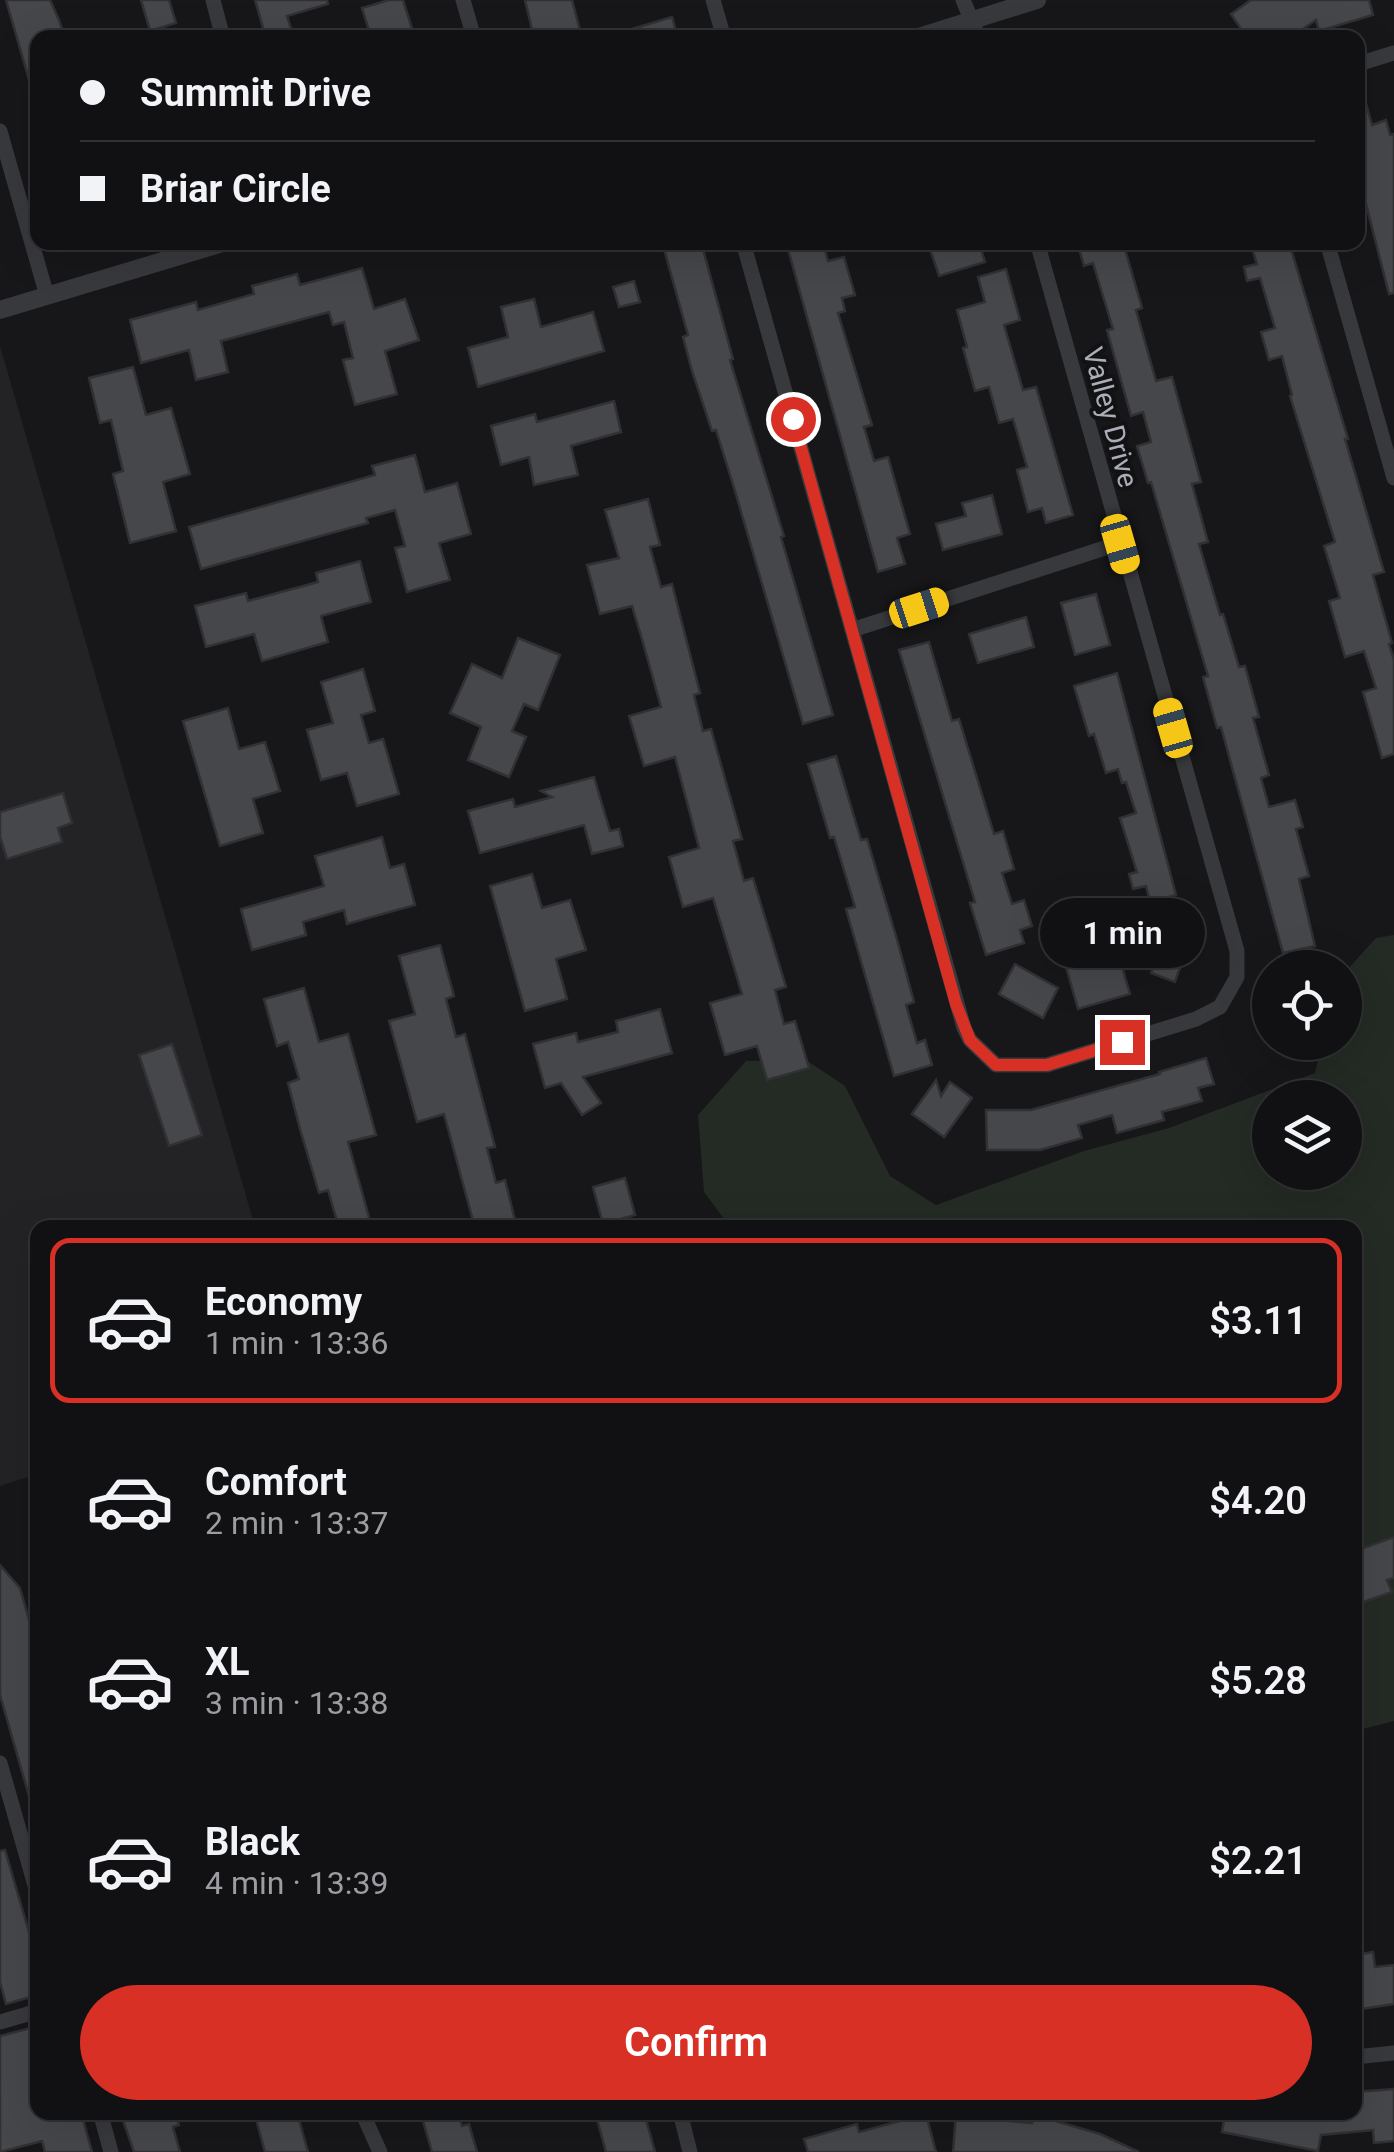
<!DOCTYPE html>
<meta charset="utf-8">
<style>
:root{--surface:#111113;--page:#1a1a1c;--text:#f1f3f6;--muted:#9c9da0;--line:#303133;--accent:#d93025}
body{margin:0;font-family:Roboto,sans-serif;background:var(--page);color:var(--text);height:100vh;display:flex;flex-direction:column;font-size:38px;white-space:nowrap}
*{box-sizing:border-box;margin:0}
p{font-size:32px;color:var(--muted)}
.icon{flex:none;width:55px;height:55px;fill:none;stroke:currentColor;stroke-width:2;stroke-linecap:round;stroke-linejoin:round}
.map{position:relative;flex:1;overflow:hidden}
.drawer{position:absolute;left:30px;top:1220px;width:1332px;height:900px;display:flex;flex-direction:column;background:var(--surface);border-radius:20px;box-shadow:0 10px 40px #0002,0 0 0 2px var(--line)}
.drawer>*{flex:none}
.banner{position:absolute;left:30px;top:30px;width:1335px;height:220px;border-radius:20px;box-shadow:0 10px 40px #0002,0 0 0 2px var(--line);display:grid;align-content:center;height:220px;padding:0 50px;background:var(--surface)}
.controls{position:absolute;left:1252px;top:950px;display:grid;gap:20px}
.controls a{display:grid;place-items:center;width:110px;height:110px;border-radius:50%;background:var(--surface);box-shadow:0 10px 40px #0002,0 0 0 2px var(--line);font-size:50px}
.end{position:absolute;width:45px;height:45px;margin:-22px;border:12px solid #d93025;background:#fff;box-shadow:0 0 0 5px #fff}
.from{border-radius:50%}
.bubble{position:absolute;height:70px;border-radius:35px;background:var(--surface);box-shadow:0 10px 40px #0002,0 0 0 2px var(--line);font-size:32px;font-weight:600;line-height:70px;text-align:center}
.car{position:absolute;width:30px;height:60px;margin:-30px -15px;border-radius:12px;box-shadow:0 0 8px 2px #0007;background:linear-gradient(#f5c518 24%,#345 0 40%,#f5c518 0 76%,#345 0 86%,#f5c518 0)}
.banner b{display:flex;align-items:center;gap:35px;height:95px;font-size:38px}
.banner b+b{border-top:2px solid var(--line)}
.banner i{width:25px;height:25px;background:var(--text)}
ul{padding:18px 0 0;list-style:none}
li{display:flex;align-items:center;gap:30px;height:165px;margin:0 20px 15px;padding:0 30px;border:5px solid transparent;border-radius:20px}
li div{flex:1}
li b{display:block;font-size:38px}
li em{font-style:normal;font-weight:600}
li.active{border-color:var(--accent)}
li>.icon{width:90px;height:90px;stroke-width:1.5}
.button{display:flex;gap:20px;margin-top:auto;padding:20px 50px}
.button a{flex:1;height:115px;border-radius:60px;background:var(--accent);color:#fff;font-size:40px;font-weight:600;line-height:115px;text-align:center}
.map>svg:first-child{display:block}
.built{fill:#232325}
.green{fill:#242a24;fill-rule:evenodd}
.building{fill:#46474b;stroke:#313134;stroke-width:2.5}
.lines{fill:none;stroke-linecap:round;stroke-linejoin:round}
.minor{stroke:#38393d;stroke-width:15}
.tertiary{stroke:#38393d;stroke-width:18}
.route{stroke:#d93025;stroke-width:12}
.labels{text-anchor:middle;stroke-width:8;stroke-linejoin:round;paint-order:stroke}
.street-label{font-size:28px;fill:#abaeb7;stroke:#121214}
</style>
<div class="map">
<svg width="1394" height="2152" viewBox="0 0 1394 2152">
<rect width="100%" height="100%" fill="#171719"/>
<path class="built" d="M0,346L255,1227L38,1228L37,1474L0,1486Z"/>
<path class="green" d="M1394,935V1721L1355,1731V1228L730,1227L704,1192L698,1115L746,1061L806,1060L845,1086L890,1176L936,1205L1084,1151L1169,1128L1315,1073L1322,1043L1345,1042V972L1376,938ZM1270,1098H1345V1172H1270Z"/>
<g class="building">
<path d="M6,0H50L59,20L65,38H38V96L34,97Z"/>
<path d="M141,0H169L176,23L150,31Z"/>
<path d="M255,0H327L328,4L287,16L294,38H266Z"/>
<path d="M389,0H403L415,38H386L384,33L371,37L362,8Z"/>
<path d="M525,0H572L582,38H534Z"/>
<path d="M1251,0H1369L1373,15L1319,31L1316,20L1290,38H1247L1231,14Z"/>
<path d="M672,17L678,38H615V34Z"/>
<path d="M1358,89H1362L1372,125L1386,120L1390,135L1394,134V293L1389,294L1358,173Z"/>
<path d="M662,242H701L733,359L730,360L784,536L781,537L833,715L803,724L735,491L716,430L712,431L692,371L683,337L688,335Z"/>
<path d="M786,242H823L828,261L844,257L855,295L842,298L845,311L838,313L872,425L864,427L874,461L888,457L910,534L897,538L905,564L878,572Z"/>
<path d="M952,242H979L985,262L939,276L930,249Z"/>
<path d="M1077,242H1123L1142,308L1136,310L1156,381L1172,377L1201,482L1192,484L1208,542L1199,544L1220,615L1223,614L1239,667L1245,666L1259,717L1253,718L1269,775L1261,778L1269,807L1295,800L1303,827L1296,829L1309,876L1299,879L1315,946L1283,953L1221,727L1217,728L1203,677L1208,676L1151,482L1148,483L1137,446L1151,442L1143,412L1131,416L1107,330L1113,329L1093,263L1084,266Z"/>
<path d="M1250,242H1289L1348,439H1345L1384,572L1373,575L1392,643L1389,644L1394,660V754L1382,758L1363,692L1376,688L1364,651L1345,657L1329,601L1340,598L1324,546L1335,542L1290,396L1292,395L1282,356L1269,360L1261,332L1275,328L1260,278L1247,281L1244,267L1257,264Z"/>
<path d="M362,268L374,309L405,299L419,340L385,351L397,394L355,405L343,360L353,358L344,322L333,325L329,312L221,341L228,372L196,380L189,350L141,363L130,320L196,302L198,310L254,294L252,286L297,274L300,285Z"/>
<path d="M1006,269L1020,320L1004,325L1023,390L1036,387L1073,515L1046,523L1042,508L1028,512L1017,470L1027,467L1013,419L999,423L989,387L975,391L963,348L967,347L957,310L985,302L978,277Z"/>
<path d="M634,281L640,302L619,307L613,287Z"/>
<path d="M534,299L541,327L593,312L604,351L478,387L468,348L508,337L501,307Z"/>
<path d="M133,367L146,415L171,408L190,474L163,482L176,531L130,543L113,474L123,471L111,420L100,423L89,378Z"/>
<path d="M614,401L621,432L571,446L578,475L534,485L529,457L501,465L491,426L535,414L537,422Z"/>
<path d="M415,455L425,492L457,483L464,509L471,534L439,543L450,580L407,592L395,548L405,546L395,510L366,518L368,523L201,569L189,527L375,475L372,466Z"/>
<path d="M992,495L1002,534L943,550L936,524L966,516L962,503Z"/>
<path d="M648,499L660,545L650,547L661,587L672,584L700,693L694,695L703,731L711,729L742,839L733,841L744,881L753,878L786,987L775,990L784,1024L795,1021L809,1068L767,1080L757,1046L725,1055L710,1003L742,994L713,898L683,907L669,857L699,848L675,757L644,766L629,716L661,707L642,639L632,606L600,614L587,565L619,558L605,510Z"/>
<path d="M360,561L371,602L321,616L328,642L262,661L254,634L206,647L195,606L246,593L248,601L318,582L316,573Z"/>
<path d="M1096,594L1110,645L1075,655L1061,603Z"/>
<path d="M1026,617L1034,647L978,663L969,634Z"/>
<path d="M518,638L560,655L538,710L524,704L512,731L526,737L509,777L468,760L481,727L450,713L472,664L502,678Z"/>
<path d="M929,642L952,721L959,719L994,834L1003,831L1014,869L1002,873L1012,904L1024,900L1032,926L1020,930L1024,943L986,955L970,903L975,902L899,650Z"/>
<path d="M363,669L375,711L361,715L369,743L383,739L399,794L357,806L347,773L321,780L307,730L333,723L321,682Z"/>
<path d="M1117,673L1176,895L1150,902L1146,886L1133,889L1129,874L1137,872L1120,818L1136,813L1126,782L1122,783L1118,769L1106,773L1094,734L1089,736L1074,686Z"/>
<path d="M228,708L239,749L265,742L280,791L253,799L263,833L220,846L183,721Z"/>
<path d="M836,756L861,840L867,839L898,943L914,1002L906,1005L917,1043L925,1040L932,1065L894,1076L846,909L855,907L834,837L830,838L808,764Z"/>
<path d="M594,777L610,831L619,829L623,846L592,854L584,825L480,853L468,811L513,799L515,807L552,797L541,791Z"/>
<path d="M63,793L72,823L58,828L62,842L7,859L0,837V812Z"/>
<path d="M382,837L390,868L404,864L415,905L347,924L344,910L330,914L303,922L306,935L252,950L241,909L324,886L315,856Z"/>
<path d="M532,874L542,908L570,900L586,950L556,959L567,999L525,1011L490,886Z"/>
<path d="M1156,923L1191,936L1175,982L1151,973L1157,958L1145,954Z"/>
<path d="M440,945L454,996L446,999L456,1037L465,1034L495,1147L487,1148L496,1183L505,1180L517,1228H475L444,1114L417,1122L389,1021L415,1014L399,956Z"/>
<path d="M1118,953L1130,994L1078,1009L1066,967Z"/>
<path d="M1015,964L1058,988L1043,1018L999,994Z"/>
<path d="M304,988L319,1042L348,1034L376,1135L348,1142L372,1228H339L328,1190L319,1193L300,1129L288,1083L299,1079L288,1042L277,1046L264,999Z"/>
<path d="M660,1009L672,1053L583,1077L601,1103L582,1115L561,1083L545,1088L533,1044L576,1033L578,1042L618,1032L616,1021Z"/>
<path d="M172,1044L202,1135L169,1146L139,1055Z"/>
<path d="M1206,1058L1214,1084L1198,1088L1202,1101L1162,1112L1164,1120L1117,1133L1112,1115L1078,1125L1082,1138L1040,1150H987L986,1110H1031L1160,1074L1159,1072Z"/>
<path d="M936,1080L941,1096L950,1082L972,1098L944,1137L912,1114Z"/>
<path d="M625,1178L635,1215L603,1224L593,1187Z"/>
<path d="M1394,1537V1578L1387,1580L1392,1592L1355,1605V1551Z"/>
<path d="M0,1565L20,1588L35,1641H38V1809L33,1810L0,1695Z"/>
<path d="M5,1850L38,1963V1995L6,2004L0,1982V1851Z"/>
<path d="M1373,1952L1375,1967L1394,1965V2004L1355,2010V1955Z"/>
<path d="M38,2026V2112H81L92,2152H45L42,2141L0,2152V2036Z"/>
<path d="M1394,2089V2141L1374,2143L1373,2130L1321,2135L1318,2151L1222,2132L1225,2112H1355V2092Z"/>
<path d="M120,2112H175L179,2125L173,2127L180,2152H134Z"/>
<path d="M254,2112H297L308,2152H265Z"/>
<path d="M458,2112L462,2126L469,2124L477,2152H432L423,2121Z"/>
<path d="M595,2112H644L655,2152H606Z"/>
<path d="M956,2112H984V2119L1032,2123L1035,2115L1100,2134L1139,2152H953Z"/>
<path d="M926,2114L936,2152H808L804,2139L857,2124L859,2132Z"/>
</g>
<g class="lines">
<g class="minor">
<path d="M213,0L223,38"/>
<path d="M463,0L474,38"/>
<path d="M713,0L724,38"/>
<path d="M963,0L979,38"/>
<path d="M1358,64L1394,53"/>
<path d="M0,131L47,296"/>
<path d="M743,242L964,1028L970,1040L996,1065H1047L1196,1019L1220,1007L1237,977V951L1037,242"/>
<path d="M1327,242L1394,478"/>
<path d="M852,630L1120,543"/>
<path d="M0,1763L38,1896"/>
<path d="M0,2022L38,2011"/>
<path d="M1355,2057L1394,2053"/>
<path d="M100,2112L111,2152"/>
<path d="M362,2112L380,2152"/>
<path d="M680,2112L690,2152"/>
</g>
<g class="tertiary">
<path d="M915,38L1037,0"/>
<path d="M0,310L226,242"/>
</g>
</g>
<g class="lines">
<path class="route" d="M793,419L956,1004L970,1040L996,1065H1047L1122,1042"/>
</g>
<g class="labels">
<g class="street-label">
<text transform="translate(1111 417) rotate(75)" y="10">Valley Drive</text>
</g>
</g>
</svg>
<div class="controls">
<a><svg class="icon" aria-label="locate" viewBox="0 0 24 24"><circle cx="12" cy="12" r="6"/><path d="M12 2v4M12 18v4M2 12h4M18 12h4"/></svg></a>
<a><svg class="icon" aria-label="layers" viewBox="0 0 24 24"><path d="M12 4l9 5-9 5-9-5zM3 14l9 5 9-5"/></svg></a>
</div>
<i class="end from" style="left:793px;top:419px"></i>
<i class="end" style="left:1122px;top:1042px"></i>
<div class="bubble" style="left:1040px;top:898px;width:165px">1 min</div>
<i class="car" style="left:1120px;top:544px;rotate:164deg"></i>
<i class="car" style="left:919px;top:608px;rotate:72deg"></i>
<i class="car" style="left:1173px;top:728px;rotate:344deg"></i>
<div class="banner">
<b><i class="from"></i>Summit Drive</b>
<b><i></i>Briar Circle</b>
</div>
<section class="drawer">
<ul>
<li class="active"><svg class="icon" aria-label="car" viewBox="0 0 24 24"><path d="M5 17H2v-5l4-1 3-4h7l3 4 3 1v5h-3M9 17h6M6 11h13"/><circle cx="7" cy="17" r="2"/><circle cx="17" cy="17" r="2"/></svg><div><b>Economy</b><p>1 min · 13:36</p></div><em>$3.11</em></li>
<li><svg class="icon" aria-label="car" viewBox="0 0 24 24"><path d="M5 17H2v-5l4-1 3-4h7l3 4 3 1v5h-3M9 17h6M6 11h13"/><circle cx="7" cy="17" r="2"/><circle cx="17" cy="17" r="2"/></svg><div><b>Comfort</b><p>2 min · 13:37</p></div><em>$4.20</em></li>
<li><svg class="icon" aria-label="car" viewBox="0 0 24 24"><path d="M5 17H2v-5l4-1 3-4h7l3 4 3 1v5h-3M9 17h6M6 11h13"/><circle cx="7" cy="17" r="2"/><circle cx="17" cy="17" r="2"/></svg><div><b>XL</b><p>3 min · 13:38</p></div><em>$5.28</em></li>
<li><svg class="icon" aria-label="car" viewBox="0 0 24 24"><path d="M5 17H2v-5l4-1 3-4h7l3 4 3 1v5h-3M9 17h6M6 11h13"/><circle cx="7" cy="17" r="2"/><circle cx="17" cy="17" r="2"/></svg><div><b>Black</b><p>4 min · 13:39</p></div><em>$2.21</em></li>
</ul>
<div class="button"><a>Confirm</a></div>
</section>
</div>
